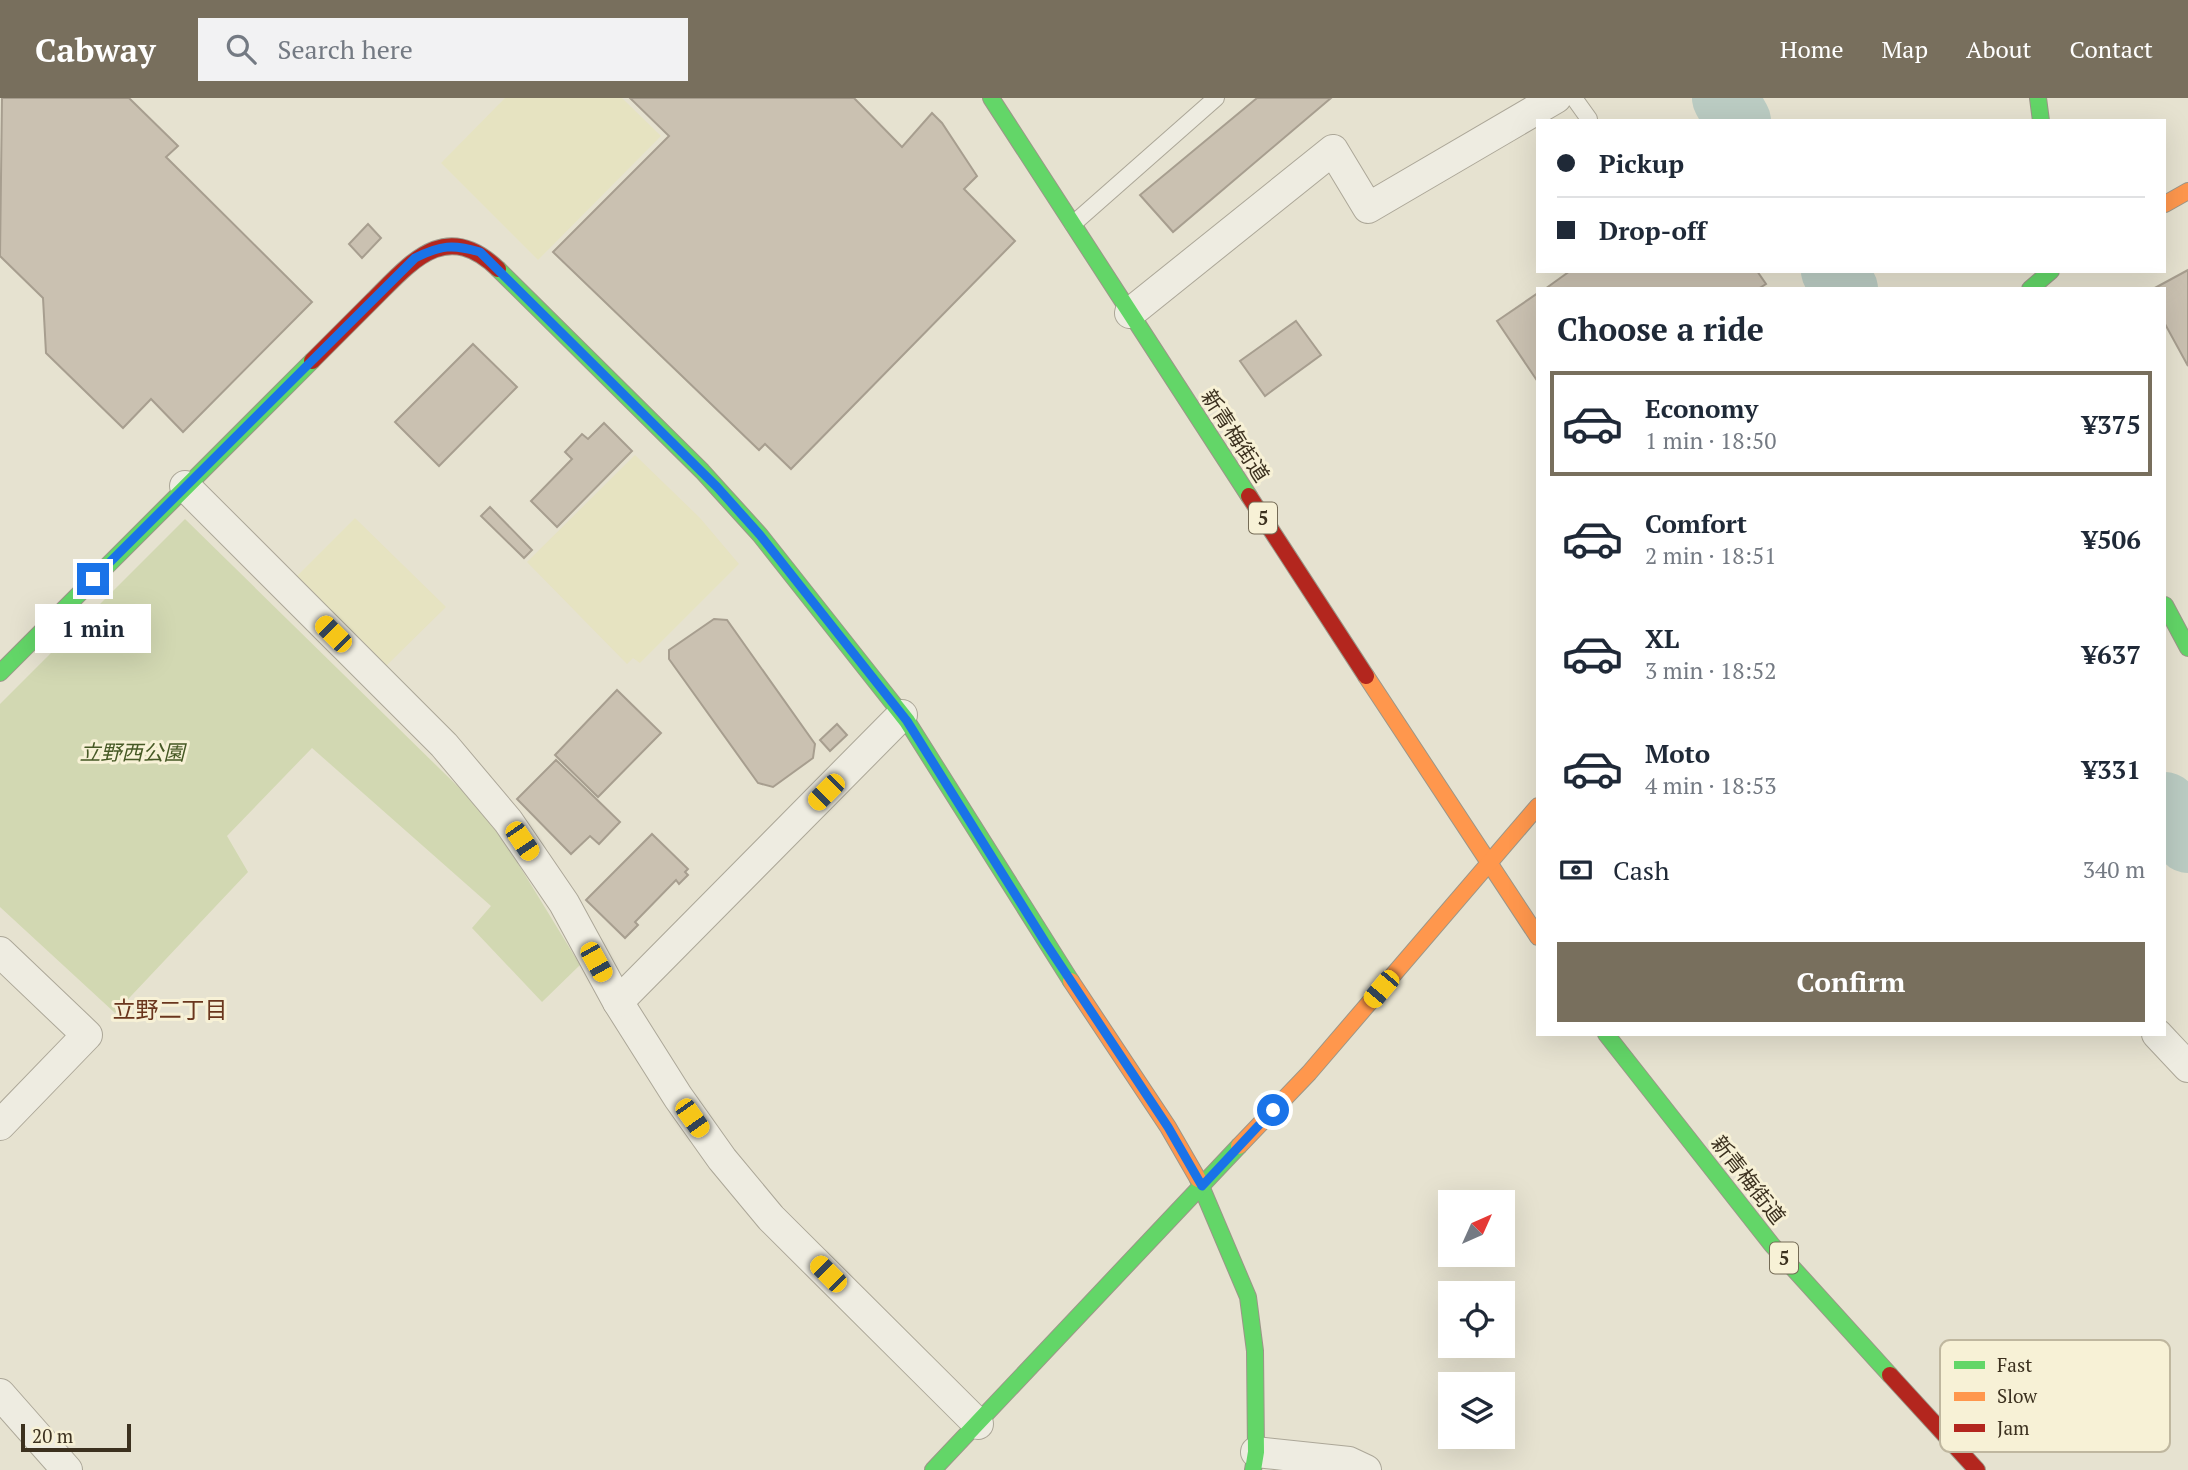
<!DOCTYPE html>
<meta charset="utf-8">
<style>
:root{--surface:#fff;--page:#f2f2f3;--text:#1f2937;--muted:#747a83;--line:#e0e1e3;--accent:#786f5d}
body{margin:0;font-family:"PT Serif","Noto Sans JP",serif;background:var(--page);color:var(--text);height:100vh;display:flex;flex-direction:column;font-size:26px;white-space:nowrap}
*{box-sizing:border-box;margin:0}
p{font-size:23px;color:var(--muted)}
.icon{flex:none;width:38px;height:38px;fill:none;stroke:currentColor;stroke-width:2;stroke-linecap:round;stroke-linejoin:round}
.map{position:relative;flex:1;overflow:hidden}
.details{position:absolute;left:1536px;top:189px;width:630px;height:749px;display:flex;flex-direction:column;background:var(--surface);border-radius:0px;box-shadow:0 7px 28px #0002}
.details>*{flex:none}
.hud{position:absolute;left:1536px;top:21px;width:630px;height:154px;border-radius:0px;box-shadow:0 7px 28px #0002;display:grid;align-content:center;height:154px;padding:0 21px;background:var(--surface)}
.needle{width:46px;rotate:45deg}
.buttons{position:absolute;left:1438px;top:1092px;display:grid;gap:14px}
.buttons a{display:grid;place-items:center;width:77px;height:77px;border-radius:0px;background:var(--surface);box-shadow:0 7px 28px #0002;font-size:35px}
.scale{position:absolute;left:21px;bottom:18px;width:110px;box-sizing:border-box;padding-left:7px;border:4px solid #3c311f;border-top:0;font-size:19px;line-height:24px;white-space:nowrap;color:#3c311f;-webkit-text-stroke:5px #f7f1d6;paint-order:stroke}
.end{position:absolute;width:32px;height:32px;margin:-16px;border:9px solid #1a73e8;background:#fff;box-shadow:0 0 0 4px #fff}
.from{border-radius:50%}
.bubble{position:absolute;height:49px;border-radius:0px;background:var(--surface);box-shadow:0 7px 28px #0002;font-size:23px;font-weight:600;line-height:49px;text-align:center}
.car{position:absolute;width:21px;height:42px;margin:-21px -10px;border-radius:9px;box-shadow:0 0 5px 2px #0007;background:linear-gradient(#f5c518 24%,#345 0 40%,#f5c518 0 76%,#345 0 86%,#f5c518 0)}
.hud b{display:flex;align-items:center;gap:24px;height:66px;font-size:26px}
.hud b+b{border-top:2px solid var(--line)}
.hud i{width:18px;height:18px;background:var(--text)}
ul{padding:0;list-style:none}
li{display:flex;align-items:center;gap:21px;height:105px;margin:0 14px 10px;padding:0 7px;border:4px solid transparent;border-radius:0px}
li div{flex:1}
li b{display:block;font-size:26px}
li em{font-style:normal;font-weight:600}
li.active{border-color:var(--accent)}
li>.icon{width:63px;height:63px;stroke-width:1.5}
h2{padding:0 21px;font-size:32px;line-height:84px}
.pay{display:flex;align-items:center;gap:18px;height:77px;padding:0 21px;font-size:26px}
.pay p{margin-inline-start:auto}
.action{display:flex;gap:14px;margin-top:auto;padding:14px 21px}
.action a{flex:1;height:80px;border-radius:0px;background:var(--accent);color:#fff;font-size:28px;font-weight:600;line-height:80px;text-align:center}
header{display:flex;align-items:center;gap:42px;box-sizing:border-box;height:98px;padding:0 35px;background:var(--accent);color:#fff}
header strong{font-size:33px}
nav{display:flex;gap:38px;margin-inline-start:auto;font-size:24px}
.search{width:490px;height:63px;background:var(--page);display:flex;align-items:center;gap:18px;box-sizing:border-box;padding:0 24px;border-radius:0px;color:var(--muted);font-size:26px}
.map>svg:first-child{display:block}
.farmland{fill:#e6e3c1}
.green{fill:#d2d8b2}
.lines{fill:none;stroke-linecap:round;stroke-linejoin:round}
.river{stroke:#bbccc3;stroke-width:66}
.building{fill:#cac1b1;stroke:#a79e8f;stroke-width:2}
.lane-casing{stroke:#aca798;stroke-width:18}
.street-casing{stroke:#aca798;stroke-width:32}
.fast-casing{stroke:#9b9688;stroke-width:18}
.slow-casing{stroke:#9b9688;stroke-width:18}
.jam-casing{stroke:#9b9688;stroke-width:18}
.lane{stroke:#eeece1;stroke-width:16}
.street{stroke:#eeece1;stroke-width:30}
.fast{stroke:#63d668;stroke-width:16}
.slow{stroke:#ff974d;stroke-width:16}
.jam{stroke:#b3261e;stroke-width:16}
.route{stroke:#1a73e8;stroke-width:9}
.labels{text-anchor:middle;stroke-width:6;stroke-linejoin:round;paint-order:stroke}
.shield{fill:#f7f1d6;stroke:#746b56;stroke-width:2}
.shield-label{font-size:19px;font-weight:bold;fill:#3c311f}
.street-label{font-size:21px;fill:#3c311f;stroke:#f7f1d6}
.park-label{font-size:21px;font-style:italic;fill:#465925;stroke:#f7f1d6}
.neighbourhood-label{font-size:23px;fill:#6a361d;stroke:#f7f1d6}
.key{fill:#f7f1d6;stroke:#bfb79f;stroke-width:2}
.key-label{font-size:19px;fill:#3c311f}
</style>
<header>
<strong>Cabway</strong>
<div class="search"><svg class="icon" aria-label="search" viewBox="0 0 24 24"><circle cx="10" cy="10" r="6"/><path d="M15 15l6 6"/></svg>Search here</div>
<nav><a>Home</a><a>Map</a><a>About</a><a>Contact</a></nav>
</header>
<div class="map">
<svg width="2188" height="1372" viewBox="0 0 2188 1372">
<rect width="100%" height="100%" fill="#e6e2d0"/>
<g class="farmland">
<path d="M505,0H622L661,38L538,162L441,65Z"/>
<path d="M635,357L700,420L739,466L640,565L633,560L627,566L527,464Z"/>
<path d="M355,420L446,509L386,568L297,478Z"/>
</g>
<path class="green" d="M185,421L491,721L580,867L542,904L472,830L491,808L312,650L227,738L248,774L115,915L0,809V606Z"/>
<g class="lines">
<g class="river">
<path d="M1725,0L1738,23"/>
<path d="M1834,173L1845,191"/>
<path d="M2165,707L2188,742"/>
</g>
</g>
<g class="building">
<path d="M2,0H129L178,48L166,59L312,204L183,334L151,301L123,330L46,255L43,200L0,158Z"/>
<path d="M630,0H854L902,49L932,15L942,25L977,78L964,91L1015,143L791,371L765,346L759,352L553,154L669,38Z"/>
<path d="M1257,0H1331L1173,134L1140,97Z"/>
<path d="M368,126L381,140L362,160L349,146Z"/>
<path d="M2188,172V268L2165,226V191H2153Z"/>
<path d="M1570,173H1757L1766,186L1758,191H1545Z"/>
<path d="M1538,195V284L1497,223Z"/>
<path d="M1296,223L1321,257L1265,298L1240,263Z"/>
<path d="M473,246L517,289L439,368L395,324Z"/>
<path d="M604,325L632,353L557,429L531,403L572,361L565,354L582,336L588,341Z"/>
<path d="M490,409L532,452L524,460L481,418Z"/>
<path d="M714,521L727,522L815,646L813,660L773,689L758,685L669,561V552Z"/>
<path d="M617,592L661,635L598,699L555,657Z"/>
<path d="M837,626L847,637L830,653L820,642Z"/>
<path d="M556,662L620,724L599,746L590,738L571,756L517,701Z"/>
<path d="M652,736L688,771L685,774L688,777L679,786L676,782L635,824L638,827L625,840L586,802Z"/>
</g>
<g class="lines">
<defs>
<g id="lane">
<path d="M1574,0L1589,21"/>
<path d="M1073,126L1216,0"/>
</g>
<g id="street">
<path d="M1130,215L1333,52L1368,110L1556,0"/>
<path d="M185,388L444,647L508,723L564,805L618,904L678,999L722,1061L771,1120L978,1326"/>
<path d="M0,854L87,937L0,1027"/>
<path d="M618,904L902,617"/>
<path d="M2157,936L2188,969"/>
<path d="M0,1296L67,1372"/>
<path d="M1256,1354L1349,1364L1366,1372"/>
</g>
<g id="fast">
<path d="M991,0L1249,398"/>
<path d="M2038,0L2041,23"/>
<path d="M498,171L702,373L760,437L907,623L1071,883"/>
<path d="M2030,191L2051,173"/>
<path d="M2165,507L2188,550"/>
<path d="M0,575L312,263"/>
<path d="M1606,936L1772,1147L1890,1277"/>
<path d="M1198,1081L1248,1199L1255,1253L1256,1354L1253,1372"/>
<path d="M933,1372L1239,1048"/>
</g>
<g id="slow">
<path d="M2165,106L2188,93"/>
<path d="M1366,578L1538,839"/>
<path d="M1071,883L1168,1029L1198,1081"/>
<path d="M1239,1048L1309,975L1538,708"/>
</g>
<g id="jam">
<path d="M312,263C333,242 353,222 373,202C412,163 446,121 498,171"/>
<path d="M1249,398L1366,578"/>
<path d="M1890,1277L1977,1372"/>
</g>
</defs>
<use href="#lane" class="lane-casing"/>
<use href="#street" class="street-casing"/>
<use href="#fast" class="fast-casing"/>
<use href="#slow" class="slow-casing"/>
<use href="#jam" class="jam-casing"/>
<use href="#lane" class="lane"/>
<use href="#street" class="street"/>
<use href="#fast" class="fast"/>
<use href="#slow" class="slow"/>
<use href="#jam" class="jam"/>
</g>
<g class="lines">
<path class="route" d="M93,481L415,160C441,147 453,146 480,154L717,389L760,437L907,623L1045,844L1168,1029L1202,1088L1273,1012"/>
</g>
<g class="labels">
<g class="shield">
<rect x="1249" y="404.5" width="28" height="31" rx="5"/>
<rect x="1770" y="1144.5" width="28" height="31" rx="5"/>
</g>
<g class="shield-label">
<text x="1263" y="427">5</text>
<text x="1784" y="1167">5</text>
</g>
<g class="street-label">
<text transform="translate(1235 338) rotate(57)" y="7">新青梅街道</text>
<text transform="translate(1748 1082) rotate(52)" y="7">新青梅街道</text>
</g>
<g class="park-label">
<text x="132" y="662">立野西公園</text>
</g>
<g class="neighbourhood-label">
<text x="170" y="920">立野二丁目</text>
</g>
</g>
<rect x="1940" y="1242" width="230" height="112" rx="10" class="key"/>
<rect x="1954" y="1263" width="31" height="8" fill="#63d668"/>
<rect x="1954" y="1294" width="31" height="9" fill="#ff974d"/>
<rect x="1954" y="1326" width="31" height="8" fill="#b3261e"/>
<g class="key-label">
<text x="1997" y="1274">Fast</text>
<text x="1997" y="1305">Slow</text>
<text x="1997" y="1337">Jam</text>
</g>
</svg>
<div class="buttons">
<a><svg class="needle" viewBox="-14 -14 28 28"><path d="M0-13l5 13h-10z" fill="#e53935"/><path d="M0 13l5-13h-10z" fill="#747a83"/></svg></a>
<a><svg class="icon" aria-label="locate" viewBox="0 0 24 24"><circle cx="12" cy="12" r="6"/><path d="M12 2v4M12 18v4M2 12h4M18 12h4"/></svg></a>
<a><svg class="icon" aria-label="layers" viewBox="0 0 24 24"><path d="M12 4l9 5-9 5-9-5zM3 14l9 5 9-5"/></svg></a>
</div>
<div class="scale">20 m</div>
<i class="end from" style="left:1273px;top:1012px"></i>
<i class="end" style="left:93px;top:481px"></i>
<div class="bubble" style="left:35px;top:506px;width:116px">1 min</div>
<i class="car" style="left:333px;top:536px;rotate:315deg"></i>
<i class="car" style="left:826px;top:694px;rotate:225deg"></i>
<i class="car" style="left:522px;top:743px;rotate:146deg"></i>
<i class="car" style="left:596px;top:864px;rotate:151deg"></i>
<i class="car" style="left:1381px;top:891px;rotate:220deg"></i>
<i class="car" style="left:692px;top:1020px;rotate:145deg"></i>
<i class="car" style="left:828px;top:1176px;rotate:315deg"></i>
<div class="hud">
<b><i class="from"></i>Pickup</b>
<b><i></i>Drop-off</b>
</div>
<section class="details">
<h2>Choose a ride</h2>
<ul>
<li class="active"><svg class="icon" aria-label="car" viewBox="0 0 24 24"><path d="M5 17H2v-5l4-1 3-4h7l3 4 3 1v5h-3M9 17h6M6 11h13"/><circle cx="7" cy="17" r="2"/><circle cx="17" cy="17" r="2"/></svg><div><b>Economy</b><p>1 min · 18:50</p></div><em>¥375</em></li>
<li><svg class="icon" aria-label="car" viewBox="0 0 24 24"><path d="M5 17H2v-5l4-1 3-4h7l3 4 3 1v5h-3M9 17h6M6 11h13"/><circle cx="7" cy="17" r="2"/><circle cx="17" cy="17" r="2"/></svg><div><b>Comfort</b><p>2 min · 18:51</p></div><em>¥506</em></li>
<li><svg class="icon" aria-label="car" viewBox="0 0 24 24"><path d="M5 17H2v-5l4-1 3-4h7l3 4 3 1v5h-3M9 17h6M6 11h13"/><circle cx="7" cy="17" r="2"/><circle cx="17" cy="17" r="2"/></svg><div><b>XL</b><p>3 min · 18:52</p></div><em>¥637</em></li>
<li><svg class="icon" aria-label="car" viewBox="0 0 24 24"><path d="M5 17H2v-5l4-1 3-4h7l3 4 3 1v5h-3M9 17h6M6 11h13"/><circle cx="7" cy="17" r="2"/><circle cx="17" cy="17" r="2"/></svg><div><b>Moto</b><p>4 min · 18:53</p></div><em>¥331</em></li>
</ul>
<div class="pay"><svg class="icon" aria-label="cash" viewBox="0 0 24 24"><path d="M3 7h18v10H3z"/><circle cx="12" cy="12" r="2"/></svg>Cash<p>340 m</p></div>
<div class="action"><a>Confirm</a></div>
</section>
</div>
